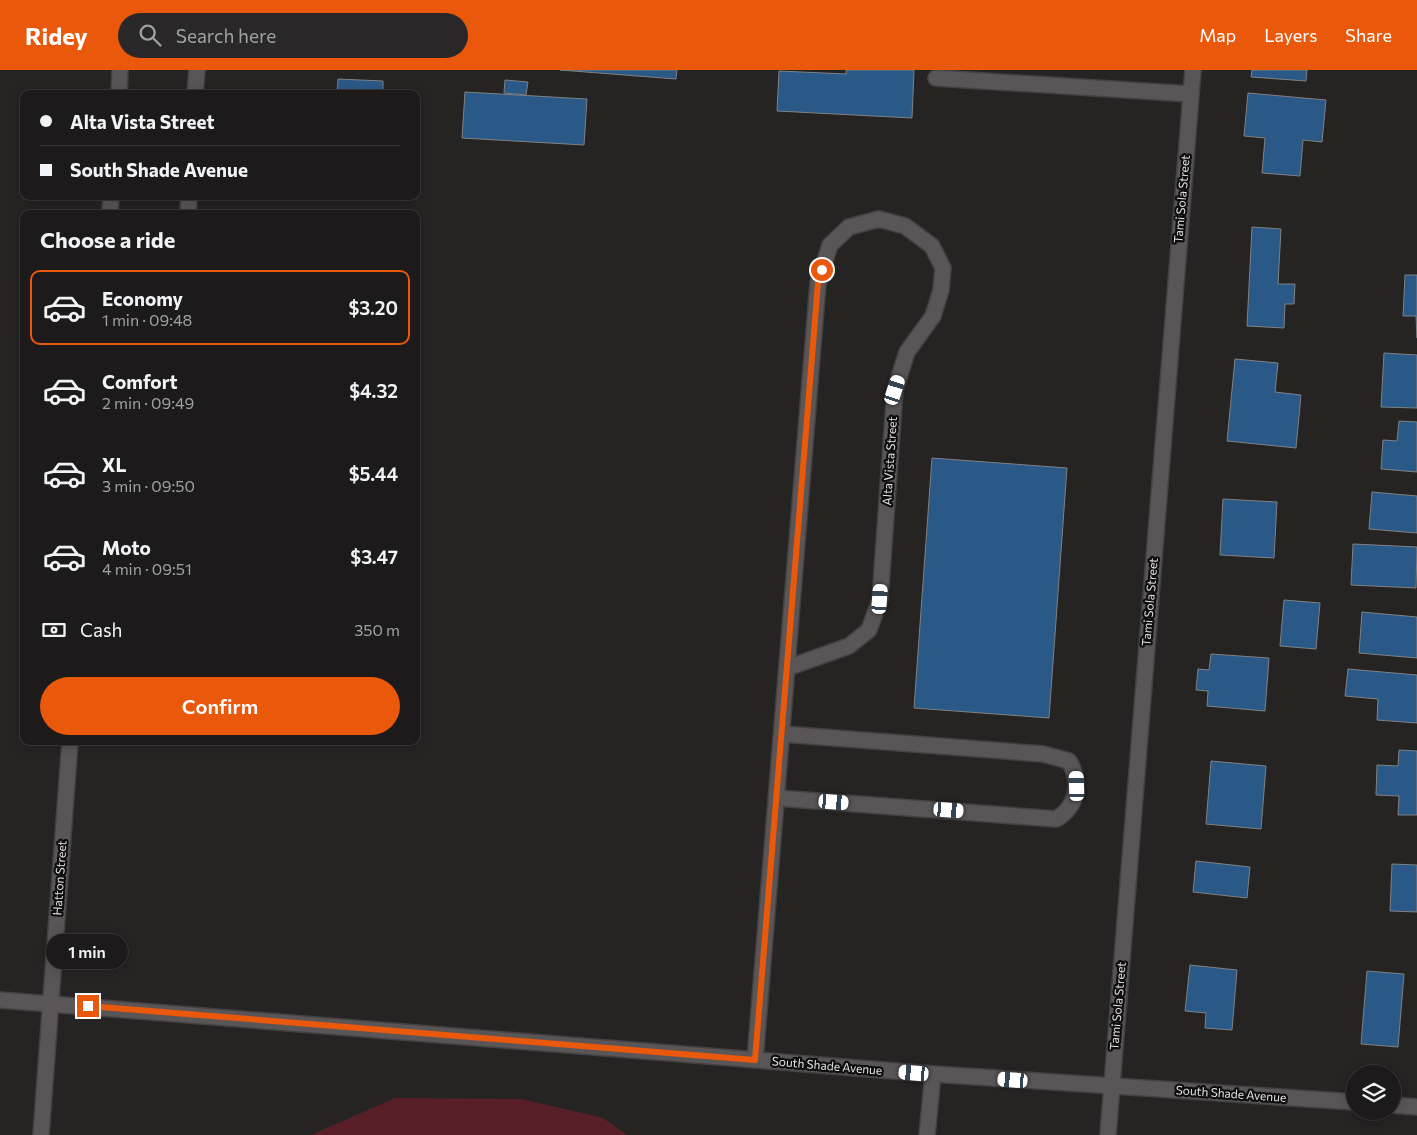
<!DOCTYPE html>
<meta charset="utf-8">
<style>
:root{--surface:#1c1a1a;--page:#292727;--text:#f1f3f6;--muted:#a0a1a2;--line:#3a3839;--accent:#ea580c}
body{margin:0;font-family:Commissioner,sans-serif;background:var(--page);color:var(--text);height:100vh;display:flex;flex-direction:column;font-size:19px;white-space:nowrap}
*{box-sizing:border-box;margin:0}
p{font-size:16px;color:var(--muted)}
.icon{flex:none;width:28px;height:28px;fill:none;stroke:currentColor;stroke-width:2;stroke-linecap:round;stroke-linejoin:round}
.map{position:relative;flex:1;overflow:hidden}
.side{position:absolute;left:20px;top:140px;width:400px;height:535px;display:flex;flex-direction:column;background:var(--surface);border-radius:10px;box-shadow:0 2px 12px #0003,0 0 0 1px var(--line)}
.side>*{flex:none}
.guide{position:absolute;left:20px;top:20px;width:400px;height:110px;border-radius:10px;box-shadow:0 2px 12px #0003,0 0 0 1px var(--line);display:grid;align-content:center;height:110px;padding:0 20px;background:var(--surface)}
.tools{position:absolute;left:1346px;top:995px;display:grid;gap:10px}
.tools a{display:grid;place-items:center;width:55px;height:55px;border-radius:50%;background:var(--surface);box-shadow:0 2px 12px #0003,0 0 0 1px var(--line);font-size:25px}
.end{position:absolute;width:22px;height:22px;margin:-11px;border:6px solid #ea580c;background:#fff;box-shadow:0 0 0 2px #fff}
.from{border-radius:50%}
.bubble{position:absolute;height:35px;border-radius:18px;background:var(--surface);box-shadow:0 2px 12px #0003,0 0 0 1px var(--line);font-size:16px;font-weight:600;line-height:35px;text-align:center}
.car{position:absolute;width:15px;height:30px;margin:-15px -8px;border-radius:6px;box-shadow:0 0 4px 1px #0007;background:linear-gradient(#fff 24%,#345 0 40%,#fff 0 76%,#345 0 86%,#fff 0)}
.guide b{display:flex;align-items:center;gap:18px;height:48px;font-size:19px}
.guide b+b{border-top:1px solid var(--line)}
.guide i{width:12px;height:12px;background:var(--text)}
ul{padding:0;list-style:none}
li{display:flex;align-items:center;gap:15px;height:75px;margin:0 10px 8px;padding:0 10px;border:2px solid transparent;border-radius:10px}
li div{flex:1}
li b{display:block;font-size:19px}
li em{font-style:normal;font-weight:600}
li.active{border-color:var(--accent)}
li>.icon{width:45px;height:45px;stroke-width:1.5}
h2{padding:0 20px;font-size:22px;line-height:60px}
.pay{display:flex;align-items:center;gap:12px;height:55px;padding:0 20px;font-size:19px}
.pay p{margin-inline-start:auto}
.button{display:flex;gap:10px;margin-top:auto;padding:10px 20px}
.button a{flex:1;height:58px;border-radius:30px;background:var(--accent);color:#fff;font-size:20px;font-weight:600;line-height:58px;text-align:center}
header{display:flex;align-items:center;gap:30px;box-sizing:border-box;height:70px;padding:0 25px;background:var(--accent);color:#fff}
header strong{font-size:24px}
nav{display:flex;gap:28px;margin-inline-start:auto;font-size:18px}
.search{width:350px;height:45px;background:var(--page);display:flex;align-items:center;gap:12px;box-sizing:border-box;padding:0 18px;border-radius:28px;color:var(--muted);font-size:19px}
.map>svg:first-child{display:block}
.green{fill:#591f27}
.building{fill:#2b5987;stroke:#7f8284}
.lines{fill:none;stroke-linecap:round;stroke-linejoin:round}
.minor-casing{stroke:#434041;stroke-width:18}
.minor{stroke:#5a5657;stroke-width:15}
.route{stroke:#ea580c;stroke-width:6}
.labels{text-anchor:middle;stroke-width:4.5;stroke-linejoin:round;paint-order:stroke}
.street-label{font-size:12px;fill:#e6e4e4;stroke:#0e0d0d}
</style>
<header>
<strong>Ridey</strong>
<div class="search"><svg class="icon" aria-label="search" viewBox="0 0 24 24"><circle cx="10" cy="10" r="6"/><path d="M15 15l6 6"/></svg>Search here</div>
<nav><a>Map</a><a>Layers</a><a>Share</a></nav>
</header>
<div class="map">
<svg width="1417" height="1065" viewBox="0 0 1417 1065">
<rect width="100%" height="100%" fill="#262323"/>
<path class="green" d="M395,1028L522,1029L603,1048L627,1065H311Z"/>
<g class="building">
<path d="M560,0H677L676,9Z"/>
<path d="M846,0H914L912,48L777,41L779,1L846,4Z"/>
<path d="M1252,0H1307L1306,11L1251,7Z"/>
<path d="M338,9L383,11V24H337Z"/>
<path d="M505,10L528,12L526,25L504,23Z"/>
<path d="M465,22L587,29L584,75L462,68Z"/>
<path d="M1248,23L1326,30L1322,72L1303,70L1300,106L1262,103L1265,68L1244,66Z"/>
<path d="M1252,157L1281,159L1278,214H1295L1294,234H1285L1284,258L1247,256Z"/>
<path d="M1405,205H1417V268L1416,246H1403Z"/>
<path d="M1384,283L1417,285V338L1381,337Z"/>
<path d="M1235,289L1278,293L1275,322L1301,325L1296,378L1227,371Z"/>
<path d="M1399,351L1417,352V402L1381,399L1383,370L1397,371Z"/>
<path d="M932,388L1067,398L1049,648L914,638Z"/>
<path d="M1372,422L1417,426V463L1369,459Z"/>
<path d="M1223,429L1277,432L1274,488L1220,485Z"/>
<path d="M1353,474L1417,477L1416,518L1351,515Z"/>
<path d="M1284,530L1320,533L1316,579L1280,576Z"/>
<path d="M1362,542L1417,547V588L1359,583Z"/>
<path d="M1211,584L1269,588L1265,641L1207,636L1208,621L1196,620L1198,599L1209,600Z"/>
<path d="M1348,599L1417,605V653L1377,650L1378,629L1345,626Z"/>
<path d="M1399,680L1417,681V745H1398L1399,726L1376,725L1377,695L1398,696Z"/>
<path d="M1211,691L1266,696L1261,759L1206,754Z"/>
<path d="M1196,791L1250,797L1247,828L1193,822Z"/>
<path d="M1392,794L1417,795V842L1390,841Z"/>
<path d="M1190,895L1237,900L1232,960L1205,958L1206,943L1185,941Z"/>
<path d="M1367,901L1404,904L1398,977L1361,974Z"/>
</g>
<g class="lines">
<defs>
<g id="minor">
<path d="M936,8L1191,24"/>
<path d="M119,24L120,0"/>
<path d="M195,24L197,0"/>
<path d="M110,144L111,126"/>
<path d="M188,144L189,126"/>
<path d="M777,728L1056,749C1078,737 1081,711 1069,691L1043,684L782,664"/>
<path d="M0,930L933,1004L1355,1032"/>
<path d="M755,990L818,213L830,175L849,157L879,149L905,156L932,176L943,198L941,220L933,246L907,282L895,320L880,529L869,560L849,576L787,598"/>
<path d="M1392,1035L1417,1037"/>
<path d="M41,1065L70,671"/>
<path d="M927,1065L933,1004"/>
<path d="M1108,1065L1193,0"/>
</g>
</defs>
<use href="#minor" class="minor-casing"/>
<use href="#minor" class="minor"/>
</g>
<g class="lines">
<path class="route" d="M88,936L755,990L818,213L822,200"/>
</g>
<g class="labels">
<g class="street-label">
<text transform="translate(1182 129) rotate(-85)" y="4">Tami Sola Street</text>
<text transform="translate(890 391) rotate(-86)" y="4">Alta Vista Street</text>
<text transform="translate(1150 532) rotate(-85)" y="4">Tami Sola Street</text>
<text transform="translate(60 808) rotate(-86)" y="4">Hatton Street</text>
<text transform="translate(1118 936) rotate(-85)" y="4">Tami Sola Street</text>
<text transform="translate(827 996) rotate(5)" y="4">South Shade Avenue</text>
<text transform="translate(1231 1024) rotate(4)" y="4">South Shade Avenue</text>
</g>
</g>
</svg>
<div class="tools">
<a><svg class="icon" aria-label="layers" viewBox="0 0 24 24"><path d="M12 4l9 5-9 5-9-5zM3 14l9 5 9-5"/></svg></a>
</div>
<i class="end from" style="left:822px;top:200px"></i>
<i class="end" style="left:88px;top:936px"></i>
<div class="bubble" style="left:46px;top:864px;width:82px">1 min</div>
<i class="car" style="left:895px;top:320px;rotate:18deg"></i>
<i class="car" style="left:880px;top:529px;rotate:4deg"></i>
<i class="car" style="left:1077px;top:716px;rotate:358deg"></i>
<i class="car" style="left:834px;top:732px;rotate:94deg"></i>
<i class="car" style="left:949px;top:740px;rotate:94deg"></i>
<i class="car" style="left:914px;top:1003px;rotate:275deg"></i>
<i class="car" style="left:1013px;top:1010px;rotate:274deg"></i>
<div class="guide">
<b><i class="from"></i>Alta Vista Street</b>
<b><i></i>South Shade Avenue</b>
</div>
<section class="side">
<h2>Choose a ride</h2>
<ul>
<li class="active"><svg class="icon" aria-label="car" viewBox="0 0 24 24"><path d="M5 17H2v-5l4-1 3-4h7l3 4 3 1v5h-3M9 17h6M6 11h13"/><circle cx="7" cy="17" r="2"/><circle cx="17" cy="17" r="2"/></svg><div><b>Economy</b><p>1 min · 09:48</p></div><em>$3.20</em></li>
<li><svg class="icon" aria-label="car" viewBox="0 0 24 24"><path d="M5 17H2v-5l4-1 3-4h7l3 4 3 1v5h-3M9 17h6M6 11h13"/><circle cx="7" cy="17" r="2"/><circle cx="17" cy="17" r="2"/></svg><div><b>Comfort</b><p>2 min · 09:49</p></div><em>$4.32</em></li>
<li><svg class="icon" aria-label="car" viewBox="0 0 24 24"><path d="M5 17H2v-5l4-1 3-4h7l3 4 3 1v5h-3M9 17h6M6 11h13"/><circle cx="7" cy="17" r="2"/><circle cx="17" cy="17" r="2"/></svg><div><b>XL</b><p>3 min · 09:50</p></div><em>$5.44</em></li>
<li><svg class="icon" aria-label="car" viewBox="0 0 24 24"><path d="M5 17H2v-5l4-1 3-4h7l3 4 3 1v5h-3M9 17h6M6 11h13"/><circle cx="7" cy="17" r="2"/><circle cx="17" cy="17" r="2"/></svg><div><b>Moto</b><p>4 min · 09:51</p></div><em>$3.47</em></li>
</ul>
<div class="pay"><svg class="icon" aria-label="cash" viewBox="0 0 24 24"><path d="M3 7h18v10H3z"/><circle cx="12" cy="12" r="2"/></svg>Cash<p>350 m</p></div>
<div class="button"><a>Confirm</a></div>
</section>
</div>
